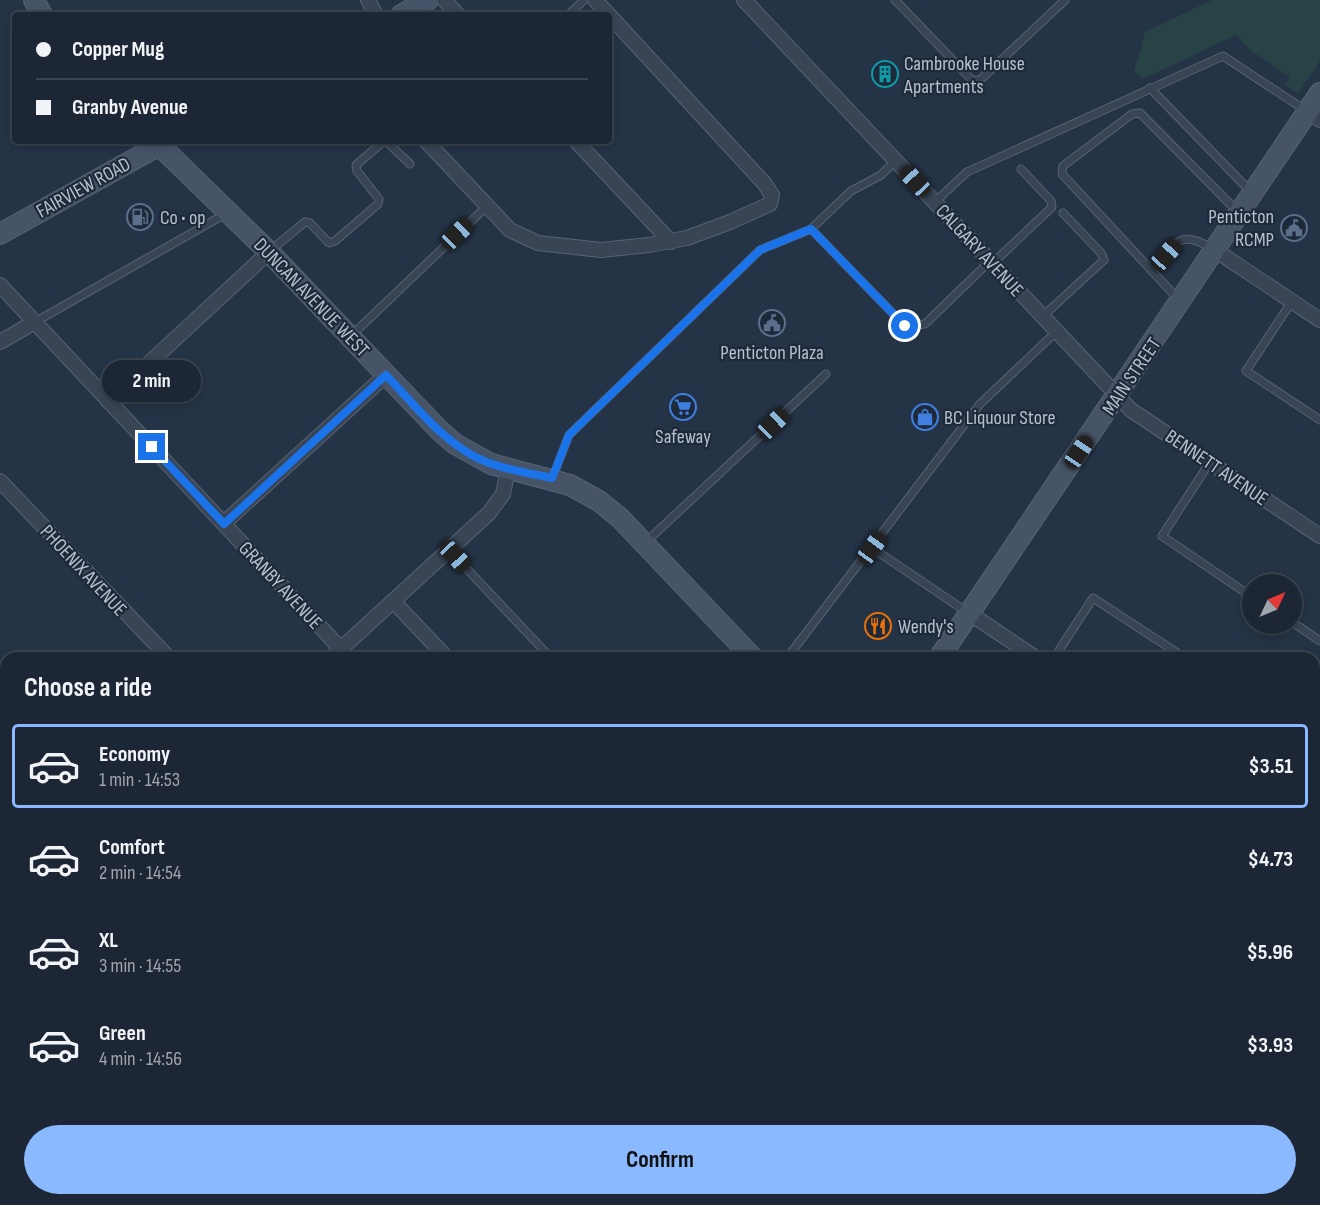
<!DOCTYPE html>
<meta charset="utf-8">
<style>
:root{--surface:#1c2634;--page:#293240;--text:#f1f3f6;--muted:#a0a5ac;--line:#3a434f;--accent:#8bb9ff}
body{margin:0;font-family:"Sofia Sans Condensed",sans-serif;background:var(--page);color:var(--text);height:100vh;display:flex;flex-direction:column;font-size:22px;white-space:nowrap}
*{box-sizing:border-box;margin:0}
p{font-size:20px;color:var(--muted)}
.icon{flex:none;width:33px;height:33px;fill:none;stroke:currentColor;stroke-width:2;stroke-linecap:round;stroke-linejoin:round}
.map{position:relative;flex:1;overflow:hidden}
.details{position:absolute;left:0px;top:652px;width:1320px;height:554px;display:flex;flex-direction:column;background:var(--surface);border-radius:18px 18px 0 0;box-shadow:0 3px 9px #0003,0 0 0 2px var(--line)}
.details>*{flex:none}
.banner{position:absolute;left:12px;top:12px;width:600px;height:132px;border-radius:6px;box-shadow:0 3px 9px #0003,0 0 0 2px var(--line);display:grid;align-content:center;height:132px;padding:0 24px;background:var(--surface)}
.needle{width:39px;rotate:46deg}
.controls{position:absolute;left:1242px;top:574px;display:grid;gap:12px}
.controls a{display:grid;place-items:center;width:60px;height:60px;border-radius:50%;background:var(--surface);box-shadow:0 3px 9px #0003,0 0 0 2px var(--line);font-size:30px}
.end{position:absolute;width:27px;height:27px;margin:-14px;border:8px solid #1a73e8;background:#fff;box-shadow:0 0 0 3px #fff}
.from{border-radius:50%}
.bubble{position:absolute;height:42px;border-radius:21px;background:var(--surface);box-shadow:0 3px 9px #0003,0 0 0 2px var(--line);font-size:20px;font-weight:700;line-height:42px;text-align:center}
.car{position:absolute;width:18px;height:36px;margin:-18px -9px;border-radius:8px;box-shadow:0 0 4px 2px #0007;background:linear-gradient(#222 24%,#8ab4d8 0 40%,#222 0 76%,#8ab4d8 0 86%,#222 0)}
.banner b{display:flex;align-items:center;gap:21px;height:57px;font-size:22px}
.banner b+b{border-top:2px solid var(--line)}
.banner i{width:15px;height:15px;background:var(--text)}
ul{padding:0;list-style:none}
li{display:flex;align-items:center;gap:18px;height:84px;margin:0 12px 9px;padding:0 12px;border:3px solid transparent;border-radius:6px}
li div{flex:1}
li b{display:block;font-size:22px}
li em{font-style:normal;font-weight:700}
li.current{border-color:var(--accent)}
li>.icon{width:54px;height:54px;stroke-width:1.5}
h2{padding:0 24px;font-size:27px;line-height:72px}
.primary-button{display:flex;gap:12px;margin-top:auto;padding:12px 24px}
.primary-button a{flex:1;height:69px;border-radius:36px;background:var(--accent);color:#111;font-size:24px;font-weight:700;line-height:69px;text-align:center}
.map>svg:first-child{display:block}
.green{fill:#274346}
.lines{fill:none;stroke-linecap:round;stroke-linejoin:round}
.stream{stroke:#374e6e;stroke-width:4}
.lane-casing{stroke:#586372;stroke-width:9}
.street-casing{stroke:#586372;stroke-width:16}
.secondary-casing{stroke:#586372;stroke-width:22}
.lane{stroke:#394555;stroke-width:7}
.street{stroke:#394555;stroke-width:14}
.secondary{stroke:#475468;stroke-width:20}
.route{stroke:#1a73e8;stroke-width:8}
.labels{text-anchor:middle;stroke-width:4.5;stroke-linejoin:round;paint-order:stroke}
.poi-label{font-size:20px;fill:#b7c0ce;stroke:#1e2a3a;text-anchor:start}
.street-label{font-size:20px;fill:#b7c0ce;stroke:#1e2a3a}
</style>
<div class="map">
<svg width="1320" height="1205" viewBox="0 0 1320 1205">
<rect width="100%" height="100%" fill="#253346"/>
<path class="green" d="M1212,0H1320V61L1298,94L1285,85L1290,77L1250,50L1236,35L1143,79L1134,72L1145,32Z"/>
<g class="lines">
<path class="stream" d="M362,1200L398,1205"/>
<defs>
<g id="lane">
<path d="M895,0L972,80H980L1065,0"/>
<path d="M568,15L584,0"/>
<path d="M1150,88L1251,192"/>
<path d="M386,141L410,164"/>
<path d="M935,202L967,172L1223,56L1305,110"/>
<path d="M811,229L905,326L925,324L990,261"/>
<path d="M271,250L305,222L310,223L329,243L335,241L378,204L379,199L357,171L356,165L384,141"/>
<path d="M993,263L1052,207L1051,201L1021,169"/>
<path d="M1152,271L1062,174L1063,166L1132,114L1140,113L1237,211"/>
<path d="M1179,300L1152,271C1176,245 1177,227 1213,249"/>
<path d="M1292,301L1246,371L1320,420"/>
<path d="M1043,316L1104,260L1101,253L1063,213"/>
<path d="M35,322L227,213"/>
<path d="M352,335L487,206"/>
<path d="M1210,462L1162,536L1252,597"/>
<path d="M552,479L569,435L760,250L811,229L851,191L881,175L896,160"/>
<path d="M646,542L826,374"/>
<path d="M872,548L967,612"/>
<path d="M449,550L551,658"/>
<path d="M1292,622L1320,641"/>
<path d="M787,658L980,404L1057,331"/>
<path d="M1054,658L1093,598L1185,658"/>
<path d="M1314,743L1320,747"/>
<path d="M0,804L6,811"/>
<path d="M0,931L6,922"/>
<path d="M1314,949L1320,953"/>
<path d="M0,997L6,1001"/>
<path d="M1146,1205L1149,1200"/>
</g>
<g id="street">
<path d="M368,0L376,15"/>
<path d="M444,0L458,15"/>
<path d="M595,0L609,15"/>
<path d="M744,0L1131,410L1320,536"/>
<path d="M1307,112L1320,120"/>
<path d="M426,141L510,230L538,243L601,250L649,245L687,238L730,222L770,204L772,195L764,183L609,15"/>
<path d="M576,141L671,242"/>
<path d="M1215,250L1320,320"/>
<path d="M0,285L341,649"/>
<path d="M0,342L35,322"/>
<path d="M108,401L269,252"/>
<path d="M0,481L169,658"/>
<path d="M224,523L386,375"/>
<path d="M393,601L447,658"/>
<path d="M969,613L1036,658"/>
<path d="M331,658L489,513L503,494L508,469"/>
<path d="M0,672L6,678"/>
<path d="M0,762L6,753"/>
<path d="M1314,845L1320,849"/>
<path d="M0,1094L6,1085"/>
<path d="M1314,1107L1320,1098"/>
<path d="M1001,1200L1006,1205"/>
<path d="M1045,1205L1048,1200"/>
<path d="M1249,1205L1252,1200"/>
</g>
<g id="secondary">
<path d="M34,0L42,15"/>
<path d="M401,15L428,0"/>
<path d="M155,141L269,252L440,431L455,444L491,464L570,485L599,501L620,518L753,658"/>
<path d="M0,234L167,141"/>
<path d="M939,658L1320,93"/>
<path d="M1314,1054L1320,1058"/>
<path d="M0,1161L6,1164"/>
<path d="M98,1200L123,1205"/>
<path d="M580,1205L583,1200"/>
</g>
</defs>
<use href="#lane" class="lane-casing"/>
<use href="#street" class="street-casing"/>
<use href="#secondary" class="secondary-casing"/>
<use href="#lane" class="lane"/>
<use href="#street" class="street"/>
<use href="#secondary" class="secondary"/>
</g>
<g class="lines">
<path class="route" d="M152,447L224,524L386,375C415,405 444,444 484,461C505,470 529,473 552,478L569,435L760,250L811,229L905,326"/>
</g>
<defs>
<symbol id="building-ring" viewBox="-11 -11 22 22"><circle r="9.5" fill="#1e2a3a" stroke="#0f9aa8" stroke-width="1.5"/><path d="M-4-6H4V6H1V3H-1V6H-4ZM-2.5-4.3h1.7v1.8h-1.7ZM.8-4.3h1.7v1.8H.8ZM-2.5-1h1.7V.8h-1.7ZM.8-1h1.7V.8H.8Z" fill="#0f9aa8"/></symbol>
<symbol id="fuel-ring" viewBox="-11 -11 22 22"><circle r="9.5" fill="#1e2a3a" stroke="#5c6f8a" stroke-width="1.5"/><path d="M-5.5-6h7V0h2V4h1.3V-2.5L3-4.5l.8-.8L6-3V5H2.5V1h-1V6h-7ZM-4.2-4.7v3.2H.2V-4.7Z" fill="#5c6f8a"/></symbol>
<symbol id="civic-ring" viewBox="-11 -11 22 22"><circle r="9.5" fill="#1e2a3a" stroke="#5c6f8a" stroke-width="1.5"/><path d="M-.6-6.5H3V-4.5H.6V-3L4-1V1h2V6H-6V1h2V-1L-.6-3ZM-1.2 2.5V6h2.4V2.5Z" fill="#5c6f8a"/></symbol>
<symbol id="supermarket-ring" viewBox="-11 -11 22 22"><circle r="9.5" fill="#1e2a3a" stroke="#3f7fe0" stroke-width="1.5"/><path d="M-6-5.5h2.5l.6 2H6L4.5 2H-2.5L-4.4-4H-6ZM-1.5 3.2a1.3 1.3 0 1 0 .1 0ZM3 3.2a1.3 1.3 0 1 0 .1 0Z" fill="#3f7fe0"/></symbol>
<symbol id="shop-ring" viewBox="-11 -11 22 22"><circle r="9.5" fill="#1e2a3a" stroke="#3f7fe0" stroke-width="1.5"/><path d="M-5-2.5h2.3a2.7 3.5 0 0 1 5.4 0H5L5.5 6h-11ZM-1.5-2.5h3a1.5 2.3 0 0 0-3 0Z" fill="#3f7fe0"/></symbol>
<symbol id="restaurant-ring" viewBox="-11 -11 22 22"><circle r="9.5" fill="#1e2a3a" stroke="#e8710a" stroke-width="1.5"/><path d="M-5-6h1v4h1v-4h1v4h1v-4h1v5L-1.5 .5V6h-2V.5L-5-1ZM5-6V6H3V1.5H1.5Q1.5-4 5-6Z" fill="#e8710a"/></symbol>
</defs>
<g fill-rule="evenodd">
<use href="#building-ring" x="870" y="59" width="30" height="30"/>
<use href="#fuel-ring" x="125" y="202" width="30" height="30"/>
<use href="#civic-ring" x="1279" y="213" width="30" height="30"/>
<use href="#civic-ring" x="757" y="308" width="30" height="30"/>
<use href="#supermarket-ring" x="668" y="392" width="30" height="30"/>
<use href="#shop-ring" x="910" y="402" width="30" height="30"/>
<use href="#restaurant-ring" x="863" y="611" width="30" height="30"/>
</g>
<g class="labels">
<g class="poi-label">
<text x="904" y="70">Cambrooke House<tspan x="904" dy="23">Apartments</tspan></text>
<text x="1274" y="223" text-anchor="end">Penticton<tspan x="1274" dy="23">RCMP</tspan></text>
<text x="160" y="224">Co • op</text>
<text x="772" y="359" text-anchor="middle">Penticton Plaza</text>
<text x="944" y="424">BC Liquour Store</text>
<text x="683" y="443" text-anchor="middle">Safeway</text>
<text x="898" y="633">Wendy's</text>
</g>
<g class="street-label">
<text transform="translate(83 187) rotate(-29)" y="7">FAIRVIEW ROAD</text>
<text transform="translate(980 250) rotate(47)" y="7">CALGARY AVENUE</text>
<text transform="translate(312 297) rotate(46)" y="7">DUNCAN AVENUE WEST</text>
<text transform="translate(1131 376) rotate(-56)" y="7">MAIN STREET</text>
<text transform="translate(1217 467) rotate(34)" y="7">BENNETT AVENUE</text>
<text transform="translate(84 570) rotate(47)" y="7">PHOENIX AVENUE</text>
<text transform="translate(281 585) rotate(47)" y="7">GRANBY AVENUE</text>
</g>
</g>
</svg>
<div class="controls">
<a><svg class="needle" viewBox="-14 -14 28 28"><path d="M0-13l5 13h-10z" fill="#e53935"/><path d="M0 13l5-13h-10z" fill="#a0a5ac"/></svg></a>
</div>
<i class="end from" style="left:905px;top:326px"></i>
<i class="end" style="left:152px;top:447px"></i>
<div class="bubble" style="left:102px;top:360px;width:99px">2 min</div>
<i class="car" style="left:915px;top:181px;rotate:317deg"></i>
<i class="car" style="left:457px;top:234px;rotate:46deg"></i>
<i class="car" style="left:1166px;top:255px;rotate:42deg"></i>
<i class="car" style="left:773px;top:424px;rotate:46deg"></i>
<i class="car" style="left:1079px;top:452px;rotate:34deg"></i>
<i class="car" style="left:872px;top:548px;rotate:36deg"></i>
<i class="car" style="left:455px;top:556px;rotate:137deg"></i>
<div class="banner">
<b><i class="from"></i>Copper Mug</b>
<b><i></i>Granby Avenue</b>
</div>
<section class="details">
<h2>Choose a ride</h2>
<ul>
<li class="current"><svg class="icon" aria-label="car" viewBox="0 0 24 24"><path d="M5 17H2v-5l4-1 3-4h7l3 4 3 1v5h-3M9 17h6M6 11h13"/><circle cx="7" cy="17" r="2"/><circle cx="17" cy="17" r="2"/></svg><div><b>Economy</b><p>1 min · 14:53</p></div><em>$3.51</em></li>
<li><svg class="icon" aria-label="car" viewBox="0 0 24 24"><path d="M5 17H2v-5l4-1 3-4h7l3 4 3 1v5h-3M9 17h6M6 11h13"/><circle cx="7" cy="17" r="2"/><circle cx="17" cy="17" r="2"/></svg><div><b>Comfort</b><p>2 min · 14:54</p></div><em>$4.73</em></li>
<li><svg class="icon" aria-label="car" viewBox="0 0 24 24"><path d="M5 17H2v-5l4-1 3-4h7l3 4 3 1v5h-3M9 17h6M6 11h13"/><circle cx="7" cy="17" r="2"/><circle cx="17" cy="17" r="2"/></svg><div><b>XL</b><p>3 min · 14:55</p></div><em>$5.96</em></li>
<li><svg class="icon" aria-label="car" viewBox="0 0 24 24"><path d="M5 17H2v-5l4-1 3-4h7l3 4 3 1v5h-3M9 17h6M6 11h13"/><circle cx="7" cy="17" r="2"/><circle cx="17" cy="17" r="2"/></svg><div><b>Green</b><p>4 min · 14:56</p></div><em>$3.93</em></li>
</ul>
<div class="primary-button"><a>Confirm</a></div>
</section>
</div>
